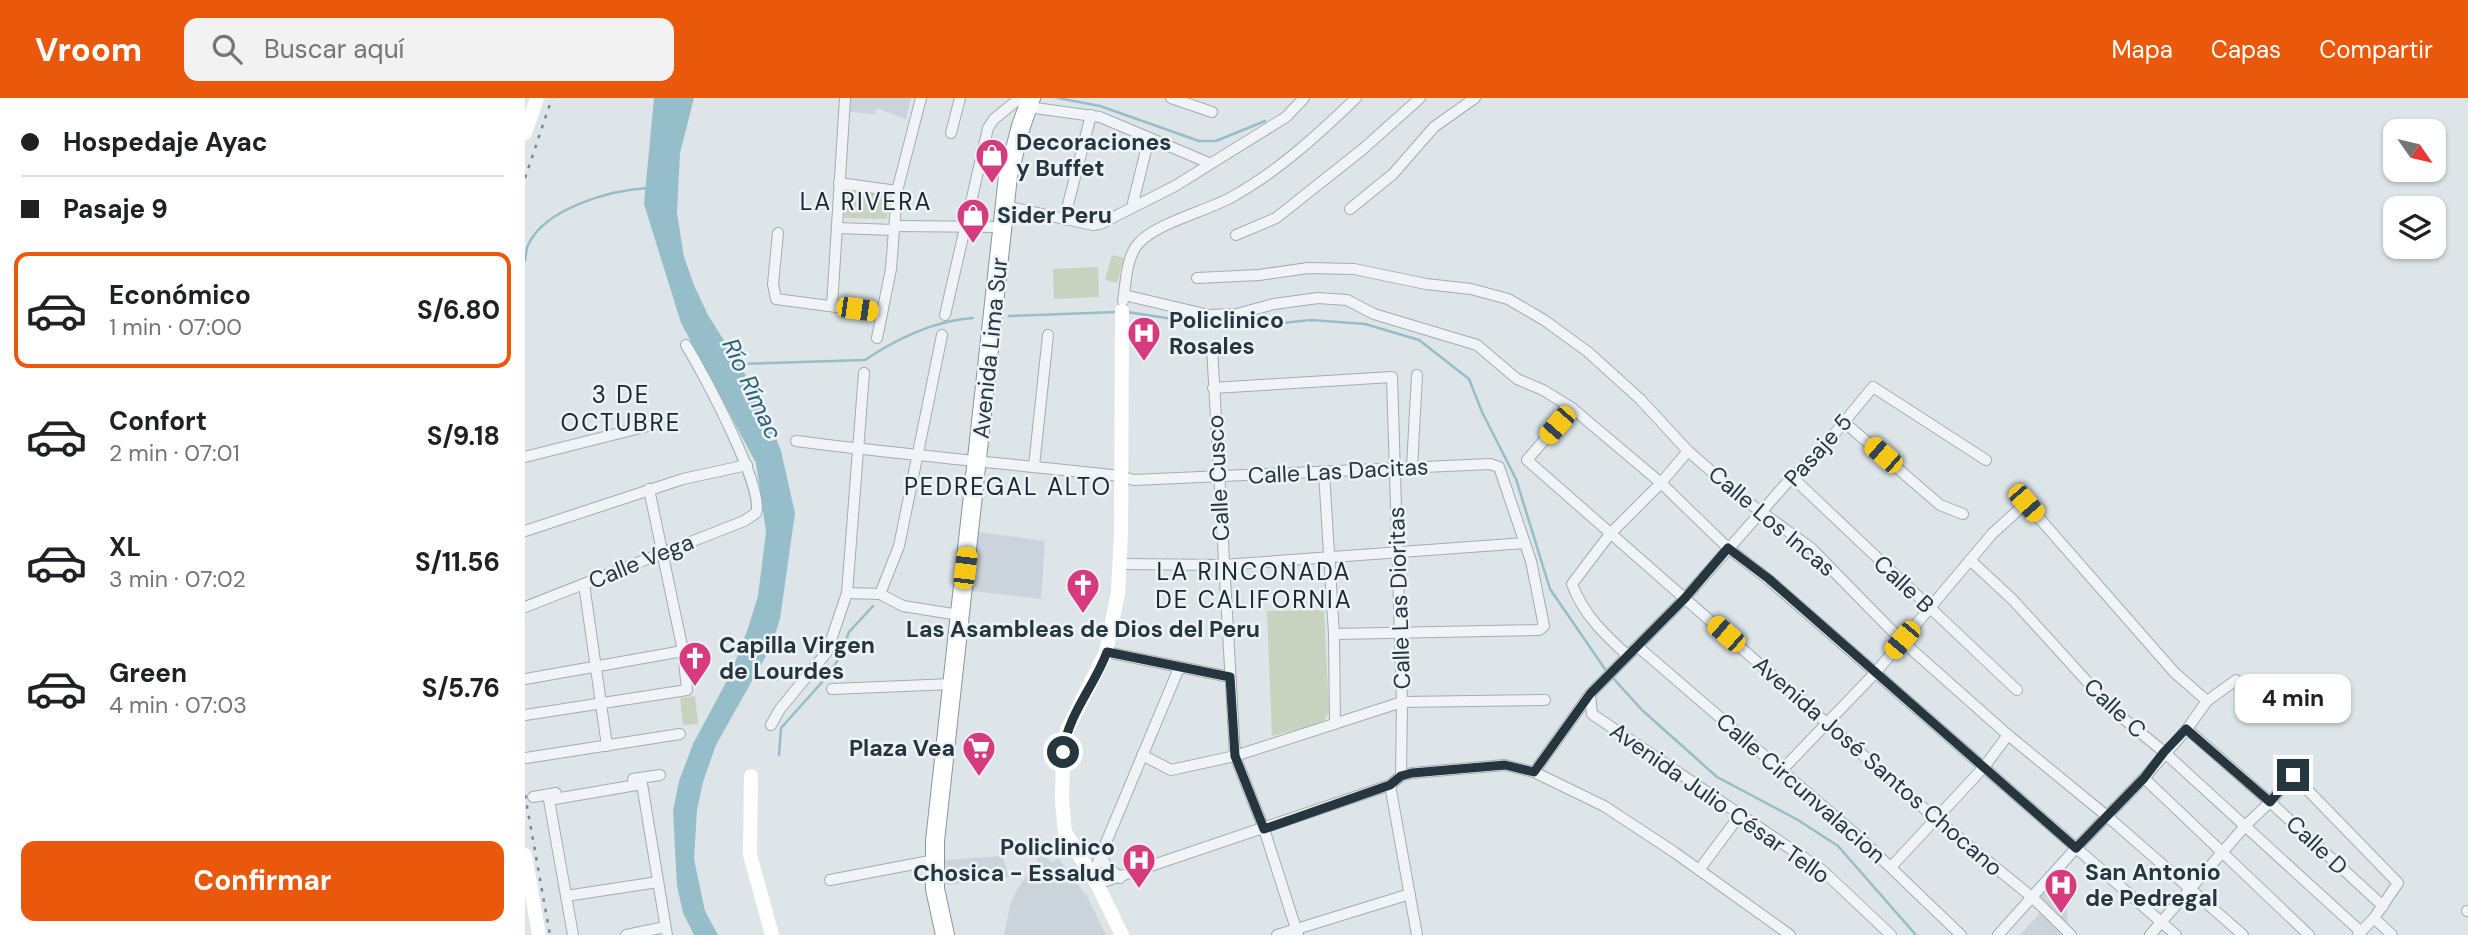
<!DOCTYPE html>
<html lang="es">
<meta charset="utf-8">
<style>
:root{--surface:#fff;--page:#f2f2f2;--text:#202124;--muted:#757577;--line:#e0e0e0;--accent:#ea580c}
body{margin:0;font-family:"DM Sans",sans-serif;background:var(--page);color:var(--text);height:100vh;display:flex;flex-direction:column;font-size:26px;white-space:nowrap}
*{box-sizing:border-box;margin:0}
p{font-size:23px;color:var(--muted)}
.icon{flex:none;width:38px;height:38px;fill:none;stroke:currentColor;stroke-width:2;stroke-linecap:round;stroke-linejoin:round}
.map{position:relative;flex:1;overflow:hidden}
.drawer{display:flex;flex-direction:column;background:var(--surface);width:525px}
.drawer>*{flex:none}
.hud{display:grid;align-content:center;height:154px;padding:0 21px;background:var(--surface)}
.needle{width:46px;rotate:124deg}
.tools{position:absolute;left:1858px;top:21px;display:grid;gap:14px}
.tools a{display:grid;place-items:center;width:63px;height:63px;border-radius:14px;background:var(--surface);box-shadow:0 2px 5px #0004;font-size:35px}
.end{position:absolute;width:32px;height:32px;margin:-16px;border:9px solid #26363f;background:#fff;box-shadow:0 0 0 4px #fff}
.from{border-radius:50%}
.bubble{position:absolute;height:49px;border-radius:14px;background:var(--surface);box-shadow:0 2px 5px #0004;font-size:23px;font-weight:700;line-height:49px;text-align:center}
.car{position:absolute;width:21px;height:42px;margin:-21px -10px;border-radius:9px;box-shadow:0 0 5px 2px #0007;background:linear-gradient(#f5c518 24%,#345 0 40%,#f5c518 0 76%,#345 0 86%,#f5c518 0)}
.hud b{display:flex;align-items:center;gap:24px;height:66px;font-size:26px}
.hud b+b{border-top:2px solid var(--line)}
.hud i{width:18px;height:18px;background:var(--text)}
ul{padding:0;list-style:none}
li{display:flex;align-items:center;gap:21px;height:116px;margin:0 14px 10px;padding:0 7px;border:4px solid transparent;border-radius:14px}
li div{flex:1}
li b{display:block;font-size:26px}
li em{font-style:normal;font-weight:700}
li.active{border-color:var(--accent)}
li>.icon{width:63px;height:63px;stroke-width:1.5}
.action{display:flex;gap:14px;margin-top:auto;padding:14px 21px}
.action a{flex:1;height:80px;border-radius:14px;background:var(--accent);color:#fff;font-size:28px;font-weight:700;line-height:80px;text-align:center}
header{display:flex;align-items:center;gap:42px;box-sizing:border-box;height:98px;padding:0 35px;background:var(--accent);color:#fff}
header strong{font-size:33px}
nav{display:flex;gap:38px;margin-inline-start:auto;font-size:24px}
.search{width:490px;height:63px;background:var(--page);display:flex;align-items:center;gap:18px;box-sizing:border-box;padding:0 24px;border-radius:14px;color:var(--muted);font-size:26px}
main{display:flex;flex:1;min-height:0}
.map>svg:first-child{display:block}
.built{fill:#cbd4da}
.green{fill:#c9d2be}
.water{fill:#96beca}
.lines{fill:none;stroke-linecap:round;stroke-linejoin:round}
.stream{stroke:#96beca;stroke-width:2.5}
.street-casing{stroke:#a2adb2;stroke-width:12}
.highway-casing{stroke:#84979f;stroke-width:20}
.street{stroke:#f0f4f6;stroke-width:10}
.secondary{stroke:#fff;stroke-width:14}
.highway{stroke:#fff;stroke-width:18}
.rail{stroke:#768992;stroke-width:2.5;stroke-dasharray:3.5 7;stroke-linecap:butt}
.route{stroke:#26363f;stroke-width:9}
.labels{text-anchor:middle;stroke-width:5;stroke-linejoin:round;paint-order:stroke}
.poi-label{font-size:23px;font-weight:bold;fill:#26363f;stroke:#edf3f6;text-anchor:start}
.street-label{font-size:23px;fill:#26363f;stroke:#edf3f6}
.neighbourhood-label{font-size:24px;letter-spacing:2px;fill:#182730;stroke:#edf3f6}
.water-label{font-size:24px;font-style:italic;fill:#2e6275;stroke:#edf3f6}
</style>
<header>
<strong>Vroom</strong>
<div class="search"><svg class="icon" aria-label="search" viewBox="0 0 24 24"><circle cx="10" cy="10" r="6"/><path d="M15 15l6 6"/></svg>Buscar aquí</div>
<nav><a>Mapa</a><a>Capas</a><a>Compartir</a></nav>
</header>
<main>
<section class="drawer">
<div class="hud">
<b><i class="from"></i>Hospedaje Ayac</b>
<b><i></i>Pasaje 9</b>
</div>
<ul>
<li class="active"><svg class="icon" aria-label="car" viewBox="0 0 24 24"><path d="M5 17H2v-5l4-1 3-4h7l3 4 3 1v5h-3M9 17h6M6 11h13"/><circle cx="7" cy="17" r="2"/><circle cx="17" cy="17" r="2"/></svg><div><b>Económico</b><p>1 min · 07:00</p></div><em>S/6.80</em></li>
<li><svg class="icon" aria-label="car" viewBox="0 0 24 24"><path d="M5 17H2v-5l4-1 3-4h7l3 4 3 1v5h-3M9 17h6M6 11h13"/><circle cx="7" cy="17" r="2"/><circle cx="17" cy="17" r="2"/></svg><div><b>Confort</b><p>2 min · 07:01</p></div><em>S/9.18</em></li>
<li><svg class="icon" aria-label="car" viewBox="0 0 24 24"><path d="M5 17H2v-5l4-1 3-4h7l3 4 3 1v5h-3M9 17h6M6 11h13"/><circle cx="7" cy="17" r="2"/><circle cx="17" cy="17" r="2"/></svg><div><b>XL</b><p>3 min · 07:02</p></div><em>S/11.56</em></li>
<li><svg class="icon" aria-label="car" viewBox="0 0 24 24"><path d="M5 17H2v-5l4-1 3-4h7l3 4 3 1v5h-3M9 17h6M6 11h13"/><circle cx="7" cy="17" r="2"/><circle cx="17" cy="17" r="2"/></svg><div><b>Green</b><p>4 min · 07:03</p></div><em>S/5.76</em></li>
</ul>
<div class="action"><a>Confirmar</a></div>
</section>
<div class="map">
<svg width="1943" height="837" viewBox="0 0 1943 837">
<rect width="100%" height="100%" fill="#dde5e8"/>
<g class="built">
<path d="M326,0H386L381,21L351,10L350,16L325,14Z"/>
<path d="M453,434L520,443L516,501L447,493Z"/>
<path d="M518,754L527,765L533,760L563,800L581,837H479L486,804L492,792Z"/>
<path d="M477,758L484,779L422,787L420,762Z"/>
<path d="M1540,792L1543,825L1517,808L1515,795Z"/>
<path d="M1516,814L1540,837H1495Z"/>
</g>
<g class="green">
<path d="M320,91L365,94L362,121L319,120Z"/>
<path d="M587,157L599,160L592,185L580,182Z"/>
<path d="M573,169L574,199L529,201L528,171Z"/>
<path d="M799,512L804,614L798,625L747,638L742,513Z"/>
<path d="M170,598L173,626L158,627L155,600Z"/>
</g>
<path class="water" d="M129,0H169L155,55L152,115L159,159L169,187L183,217L235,300L256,353L270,415L255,521L246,549L191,647L178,684L172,712L169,761L180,813L193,837H169L158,815L152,788L148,713L154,683L168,646L206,575L223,530L233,498L241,434L231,365L156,225L119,106Z"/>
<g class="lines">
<g class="stream">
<path d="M533,0L575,8L674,43H691L740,23"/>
<path d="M0,163C1,158 1,151 3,147C20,110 86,92 123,90"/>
<path d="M602,214L707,230L786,222L840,226L894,242L944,281L957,314L991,381L1025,491L1082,574"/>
<path d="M484,218L592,214"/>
<path d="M213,266L340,262C371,241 411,222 448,220"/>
<path d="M1087,579L1117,612L1192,679L1273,722L1313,748L1391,837"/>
<path d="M254,657L256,630L299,582L313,562L324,534L348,508"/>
</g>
<defs>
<g id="street">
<path d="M646,0L687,14"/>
<path d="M502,5L503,9L575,19L684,65"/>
<path d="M426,35L435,0"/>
<path d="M314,85L372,93"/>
<path d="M480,108L568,127L575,126L650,88L761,19L779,0"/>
<path d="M607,109L624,40"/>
<path d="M825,111L868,76L909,29L950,0"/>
<path d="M539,122L566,17"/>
<path d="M370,128L477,129"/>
<path d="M312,130L369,132"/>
<path d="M253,135L248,186L251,201L357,215"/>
<path d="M711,137L751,120L838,51L895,0"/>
<path d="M672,180L734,177L783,170L829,171L901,186L946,191L983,201L1019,222L1063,254L1115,301L1163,353L1216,399L1286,450L1377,543L1483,637L1583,719L1718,837"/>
<path d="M599,197L684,217L712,216L749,206L793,200L822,202L849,216L952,247L992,281L1018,292L1047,310L1136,385L1203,450L1243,481L1651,837"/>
<path d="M598,203C601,185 601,160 613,146C629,126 681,113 705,100C751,75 793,37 831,0"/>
<path d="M307,208L320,0"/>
<path d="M420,217L463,30L469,21L495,0"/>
<path d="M352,240L366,171L372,93L396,0"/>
<path d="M687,249L710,658L739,731L773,837"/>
<path d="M688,290L867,279L877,604L876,678"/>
<path d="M1047,310L1002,362L1411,721L1507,799L1546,837"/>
<path d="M1319,324L1415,407L1438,416"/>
<path d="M271,343C379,357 487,366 595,378L609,382L965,366L974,369L1006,463L1019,528L1014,532L809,536"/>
<path d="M0,359L131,326"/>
<path d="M509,368L523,237"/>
<path d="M887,369L892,277"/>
<path d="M799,374L809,536L810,626"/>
<path d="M1267,379L1492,592"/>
<path d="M0,433L158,381L222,367"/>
<path d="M1445,462L1488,502L1588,612L1639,654L1836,834"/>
<path d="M596,466L698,467L1000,445"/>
<path d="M59,486L82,648"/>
<path d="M322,495L355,496L378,508L434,517"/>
<path d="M355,496L374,448L417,237"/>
<path d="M0,509L219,423L231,415C240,390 177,273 161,247"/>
<path d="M1112,548L1335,740L1436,837"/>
<path d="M581,554L705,579"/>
<path d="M1102,557C1079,536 1058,516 1047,486L1085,436L1136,385L1163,353"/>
<path d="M0,581L158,553"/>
<path d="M307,591L427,586"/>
<path d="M1065,596L1067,616L1297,772L1366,837"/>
<path d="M0,617L162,592L158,553L124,391"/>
<path d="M246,627L255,611L302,554L322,495L339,275"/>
<path d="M1662,631L1745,704L1858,808"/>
<path d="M617,657L646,672L710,658L877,604L1020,602"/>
<path d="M1,660L155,636"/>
<path d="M1257,672L1351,574L1467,436L1501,405L1649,574L1682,603"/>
<path d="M1009,674L1065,596L1160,500L1267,379L1291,358L1348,289L1461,362"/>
<path d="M1619,680L1784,837"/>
<path d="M108,681L135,677"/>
<path d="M865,687L892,837"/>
<path d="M8,699L31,695"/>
<path d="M576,757L581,767L595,780"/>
<path d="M1366,769L1459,669L1483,637"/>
<path d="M1174,772L1215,717"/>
<path d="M567,778L654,570"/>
<path d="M305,782L410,762"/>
<path d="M572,786L865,687L876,678L887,675L980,667L1009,674L1079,708L1149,754L1265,837"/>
<path d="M41,798L133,784"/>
<path d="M1942,813H1943"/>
<path d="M1849,820L1867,837"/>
<path d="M48,837L24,702L117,686L142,837"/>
<path d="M101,837L140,829"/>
<path d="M752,837L885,796"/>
<path d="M1473,837L1551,750L1619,680L1662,631L1682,603L1711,582"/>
<path d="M1625,837L1721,727L1745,704L1768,677L1873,785L1849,820L1833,837"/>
</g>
<path id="highway" d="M420,837L410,791V743L483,78L496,28L506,0"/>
</defs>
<use href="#street" class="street-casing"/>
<use href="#highway" class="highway-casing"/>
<use href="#street" class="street"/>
<g class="secondary">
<path d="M0,35L12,0"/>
<path d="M597,213L596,435L593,495L581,554L542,632L538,654L537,703L540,734L572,786L597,837"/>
<path d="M226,678L225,757L247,837"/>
<path d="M0,757L14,837"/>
</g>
<use href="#highway" class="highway"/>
<g class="rail">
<path d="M0,80L27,0"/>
<path d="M0,697L25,837"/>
</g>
</g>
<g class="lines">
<path class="route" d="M538,654C543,616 569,589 582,554L705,579L710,658L739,731L865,687L876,678L887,675L980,667L1009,674L1065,596L1160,500L1203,450L1244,481L1551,750L1619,680L1639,654L1661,631L1745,704L1768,677"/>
</g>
<defs>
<symbol id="shop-pin" viewBox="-11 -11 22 30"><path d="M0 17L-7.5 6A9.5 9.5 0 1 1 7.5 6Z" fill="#d53b7e" stroke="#edf3f6"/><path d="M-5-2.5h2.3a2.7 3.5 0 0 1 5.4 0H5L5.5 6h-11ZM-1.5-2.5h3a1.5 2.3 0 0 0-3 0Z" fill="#fff"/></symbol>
<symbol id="hospital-pin" viewBox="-11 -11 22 30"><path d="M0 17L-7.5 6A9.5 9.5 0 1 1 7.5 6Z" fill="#d53b7e" stroke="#edf3f6"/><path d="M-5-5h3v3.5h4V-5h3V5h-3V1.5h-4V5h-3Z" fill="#fff"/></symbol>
<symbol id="church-pin" viewBox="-11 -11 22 30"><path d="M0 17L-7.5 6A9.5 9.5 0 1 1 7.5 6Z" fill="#d53b7e" stroke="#edf3f6"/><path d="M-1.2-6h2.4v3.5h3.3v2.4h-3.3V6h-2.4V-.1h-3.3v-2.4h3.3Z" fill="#fff"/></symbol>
<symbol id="supermarket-pin" viewBox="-11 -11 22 30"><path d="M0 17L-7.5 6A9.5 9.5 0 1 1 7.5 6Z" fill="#d53b7e" stroke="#edf3f6"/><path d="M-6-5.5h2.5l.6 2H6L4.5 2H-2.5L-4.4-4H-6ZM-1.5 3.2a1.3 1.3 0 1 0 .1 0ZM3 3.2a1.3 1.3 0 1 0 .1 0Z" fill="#fff"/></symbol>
</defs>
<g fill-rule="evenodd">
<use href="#shop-pin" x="448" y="38" width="38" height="52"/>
<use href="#shop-pin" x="429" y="98" width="38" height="52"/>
<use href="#hospital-pin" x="600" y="216" width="38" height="52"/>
<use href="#church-pin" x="539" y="468" width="38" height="52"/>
<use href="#church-pin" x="151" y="541" width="38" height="52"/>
<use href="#supermarket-pin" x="435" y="631" width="38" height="52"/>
<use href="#hospital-pin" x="595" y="743" width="38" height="52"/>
<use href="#hospital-pin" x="1517" y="768" width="38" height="52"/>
</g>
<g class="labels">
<g class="poi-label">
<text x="491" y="52">Decoraciones<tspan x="491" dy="26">y Buffet</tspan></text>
<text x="472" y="125">Sider Peru</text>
<text x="644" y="230">Policlinico<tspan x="644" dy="26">Rosales</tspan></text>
<text x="558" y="539" text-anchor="middle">Las Asambleas de Dios del Peru</text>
<text x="194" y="555">Capilla Virgen<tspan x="194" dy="26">de Lourdes</tspan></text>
<text x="430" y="658" text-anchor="end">Plaza Vea</text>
<text x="590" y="757" text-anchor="end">Policlinico<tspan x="590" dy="26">Chosica - Essalud</tspan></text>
<text x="1560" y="782">San Antonio<tspan x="1560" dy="26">de Pedregal</tspan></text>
</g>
<g class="street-label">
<text transform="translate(465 250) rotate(-84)" y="8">Avenida Lima Sur</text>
<text transform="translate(1293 352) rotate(-48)" y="8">Pasaje 5</text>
<text transform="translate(813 373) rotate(-3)" y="8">Calle Las Dacitas</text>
<text transform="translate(693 380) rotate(-93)" y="8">Calle Cusco</text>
<text transform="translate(1247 423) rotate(40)" y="8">Calle Los Incas</text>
<text transform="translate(116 463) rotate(-22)" y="8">Calle Vega</text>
<text transform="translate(1379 486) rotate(43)" y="8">Calle B</text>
<text transform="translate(874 500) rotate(-92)" y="8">Calle Las Dioritas</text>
<text transform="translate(1590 610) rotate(43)" y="8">Calle C</text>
<text transform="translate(1353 668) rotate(41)" y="8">Avenida José Santos Chocano</text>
<text transform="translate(1276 690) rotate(41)" y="8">Calle Circunvalacion</text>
<text transform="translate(1195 705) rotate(35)" y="8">Avenida Julio César Tello</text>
<text transform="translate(1792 747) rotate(43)" y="8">Calle D</text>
</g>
<g class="neighbourhood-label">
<text x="341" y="112">LA RIVERA</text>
<text x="96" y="305">3 DE<tspan x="96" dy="28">OCTUBRE</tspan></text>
<text x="483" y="397">PEDREGAL ALTO</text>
<text x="729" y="482">LA RINCONADA<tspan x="729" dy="28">DE CALIFORNIA</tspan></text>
</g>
<g class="water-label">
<text transform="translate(227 291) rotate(65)" y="8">Río Rímac</text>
</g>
</g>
</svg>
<div class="tools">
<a><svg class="needle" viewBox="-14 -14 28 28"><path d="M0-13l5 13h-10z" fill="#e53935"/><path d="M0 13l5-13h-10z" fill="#757577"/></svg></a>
<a><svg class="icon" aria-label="layers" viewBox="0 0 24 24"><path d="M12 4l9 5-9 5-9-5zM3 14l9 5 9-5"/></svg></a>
</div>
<i class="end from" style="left:538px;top:654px"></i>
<i class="end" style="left:1768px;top:677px"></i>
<div class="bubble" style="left:1710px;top:576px;width:116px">4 min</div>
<i class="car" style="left:332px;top:211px;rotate:98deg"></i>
<i class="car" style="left:1032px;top:327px;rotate:221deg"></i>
<i class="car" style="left:1358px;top:357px;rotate:311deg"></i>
<i class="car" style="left:1501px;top:405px;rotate:139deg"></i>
<i class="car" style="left:440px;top:470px;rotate:7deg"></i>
<i class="car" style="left:1201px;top:536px;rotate:311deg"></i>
<i class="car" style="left:1377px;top:542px;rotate:220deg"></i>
</div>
</main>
